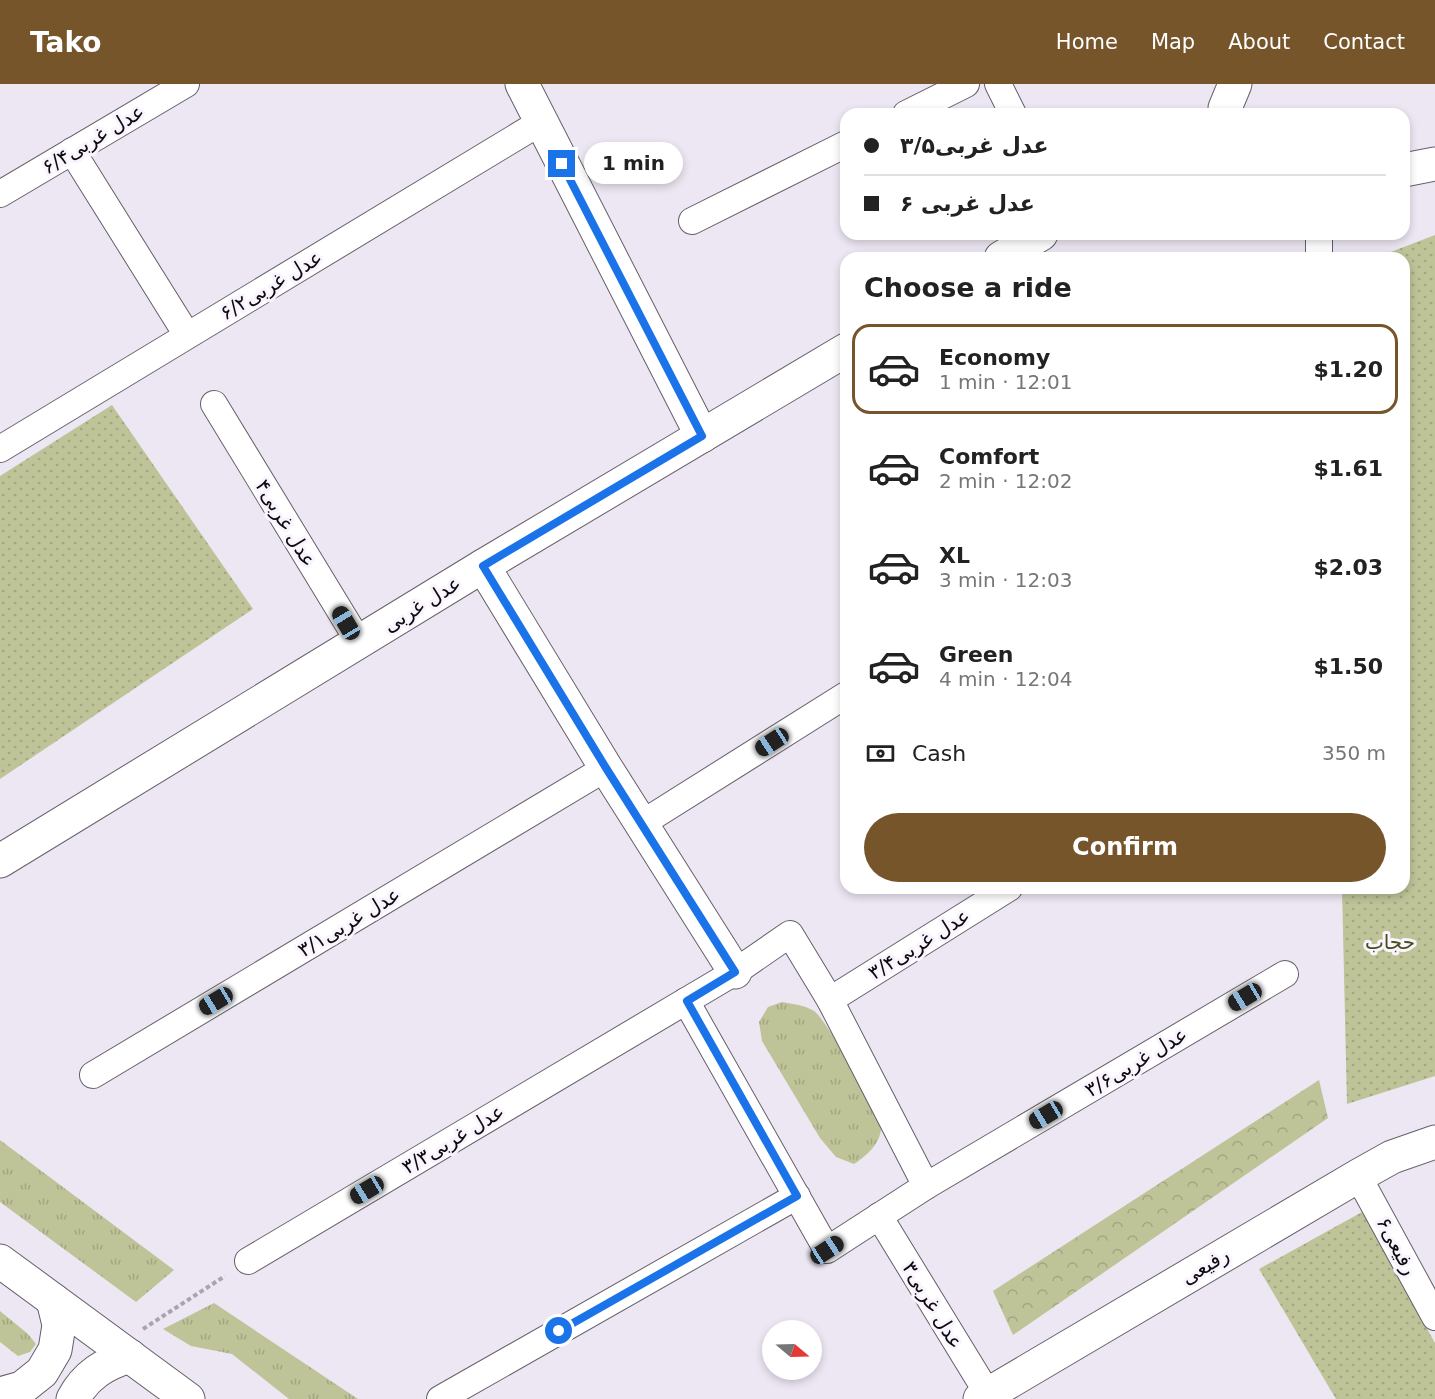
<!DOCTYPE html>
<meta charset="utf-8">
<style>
:root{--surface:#fff;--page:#f2f2f2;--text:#222;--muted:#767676;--line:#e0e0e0;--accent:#76552b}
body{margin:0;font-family:"DejaVu Sans",Vazirmatn,sans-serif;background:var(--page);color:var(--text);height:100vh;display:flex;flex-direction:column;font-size:22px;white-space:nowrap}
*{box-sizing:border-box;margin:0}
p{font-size:20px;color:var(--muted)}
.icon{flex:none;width:33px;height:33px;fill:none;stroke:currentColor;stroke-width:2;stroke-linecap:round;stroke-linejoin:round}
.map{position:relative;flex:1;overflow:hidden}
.side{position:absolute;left:840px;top:168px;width:570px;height:642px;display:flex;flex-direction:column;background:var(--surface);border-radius:18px;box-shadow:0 3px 9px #0003}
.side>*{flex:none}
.top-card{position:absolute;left:840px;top:24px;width:570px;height:132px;border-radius:18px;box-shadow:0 3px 9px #0003;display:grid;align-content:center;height:132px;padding:0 24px;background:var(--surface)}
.needle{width:39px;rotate:109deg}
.fabs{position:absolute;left:762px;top:1236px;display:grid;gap:12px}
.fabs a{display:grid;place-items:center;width:60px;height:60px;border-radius:50%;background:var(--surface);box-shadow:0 3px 9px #0003;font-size:30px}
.end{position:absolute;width:27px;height:27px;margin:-14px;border:8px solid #1a73e8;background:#fff;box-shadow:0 0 0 3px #fff}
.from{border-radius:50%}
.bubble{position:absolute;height:42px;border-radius:21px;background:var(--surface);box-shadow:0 3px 9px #0003;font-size:20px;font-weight:700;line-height:42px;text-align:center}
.car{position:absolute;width:18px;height:36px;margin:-18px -9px;border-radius:8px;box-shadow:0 0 4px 2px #0007;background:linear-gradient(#222 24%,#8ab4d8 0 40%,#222 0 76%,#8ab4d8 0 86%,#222 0)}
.top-card b{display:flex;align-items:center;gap:21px;height:57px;font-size:22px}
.top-card b+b{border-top:2px solid var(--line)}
.top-card i{width:15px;height:15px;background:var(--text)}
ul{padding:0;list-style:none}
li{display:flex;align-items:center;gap:18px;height:90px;margin:0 12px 9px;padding:0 12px;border:3px solid transparent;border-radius:18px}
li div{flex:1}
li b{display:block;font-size:22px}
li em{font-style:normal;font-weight:700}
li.on{border-color:var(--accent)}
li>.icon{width:54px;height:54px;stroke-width:1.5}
h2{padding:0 24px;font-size:27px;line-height:72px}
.pay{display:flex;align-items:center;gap:15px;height:66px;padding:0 24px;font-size:22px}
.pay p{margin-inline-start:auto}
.action{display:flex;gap:12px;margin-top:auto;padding:12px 24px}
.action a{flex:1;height:69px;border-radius:36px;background:var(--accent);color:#fff;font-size:24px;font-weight:700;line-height:69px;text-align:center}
header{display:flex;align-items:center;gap:36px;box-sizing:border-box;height:84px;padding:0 30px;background:var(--accent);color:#fff}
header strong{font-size:28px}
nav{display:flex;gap:33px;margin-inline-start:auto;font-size:21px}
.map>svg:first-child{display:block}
.grass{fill:url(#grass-tufts)}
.forest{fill:url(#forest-crowns)}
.park{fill:url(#park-dots)}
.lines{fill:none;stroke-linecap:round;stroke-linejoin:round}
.minor-casing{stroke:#655f6a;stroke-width:28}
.tertiary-casing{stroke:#655f6a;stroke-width:35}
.path{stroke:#a9a4ae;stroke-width:4;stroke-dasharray:4.5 3;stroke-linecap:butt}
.minor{stroke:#fff;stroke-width:26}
.tertiary{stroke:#fff;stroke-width:33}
.route{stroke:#1a73e8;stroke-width:8}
.labels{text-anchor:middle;stroke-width:6;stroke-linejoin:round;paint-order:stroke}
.street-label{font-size:20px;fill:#0d0a0e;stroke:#faf4fe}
.park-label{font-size:20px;fill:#484c16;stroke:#faf4fe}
</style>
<header>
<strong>Tako</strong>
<nav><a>Home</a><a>Map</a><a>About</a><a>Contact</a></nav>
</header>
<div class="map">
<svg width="1435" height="1315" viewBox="0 0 1435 1315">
<defs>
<pattern id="grass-tufts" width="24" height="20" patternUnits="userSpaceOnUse" patternTransform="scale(1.5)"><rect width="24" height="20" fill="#bec398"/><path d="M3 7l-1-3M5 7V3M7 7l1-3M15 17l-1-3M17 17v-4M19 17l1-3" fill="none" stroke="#a2a682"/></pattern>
<pattern id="forest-crowns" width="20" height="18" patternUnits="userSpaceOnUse" patternTransform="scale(1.5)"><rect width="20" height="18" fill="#bec398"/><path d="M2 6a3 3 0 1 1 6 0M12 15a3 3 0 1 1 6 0" fill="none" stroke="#a2a682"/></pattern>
<pattern id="park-dots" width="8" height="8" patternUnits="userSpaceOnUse" patternTransform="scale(1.5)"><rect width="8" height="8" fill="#bec398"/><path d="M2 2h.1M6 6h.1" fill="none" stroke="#a2a682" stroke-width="1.8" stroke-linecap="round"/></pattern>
</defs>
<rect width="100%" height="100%" fill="#ede7f3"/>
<g class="grass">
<path d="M782,918C793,920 804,921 814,927C825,934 879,1025 881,1039C883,1057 868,1071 854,1080L836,1073L820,1054L762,957L759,938L768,923Z"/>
<path d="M0,1056L174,1186L136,1218L0,1118Z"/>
<path d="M214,1219L358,1315H289L232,1270L191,1262L163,1245Z"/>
<path d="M0,1227L28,1250L36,1260L30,1268L18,1272L0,1258Z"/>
</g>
<path class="forest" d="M1319,996L1328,1034L1013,1251L993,1207Z"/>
<g class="park">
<path d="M1435,151V992L1347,1020L1342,804H1404V174H1375Z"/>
<path d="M112,321L253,525L0,695V392Z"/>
<path d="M1362,1128L1435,1259V1315H1336L1259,1185Z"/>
</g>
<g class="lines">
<defs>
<g id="minor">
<path d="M998,0L1013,30"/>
<path d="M906,30L966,0"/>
<path d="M72,67L187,251"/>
<path d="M0,110L186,0"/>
<path d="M692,137L846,60"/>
<path d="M1319,174V150"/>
<path d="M214,320L359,558"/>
<path d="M0,365L541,38"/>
<path d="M641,740L846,611"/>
<path d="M830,916L1009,804"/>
<path d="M686,917L827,1166L926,1102L1285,890"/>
<path d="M93,991L606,684"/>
<path d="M1358,1092L1435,1233"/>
<path d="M879,1132L991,1315"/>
<path d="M248,1177L686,917L735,888L790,850L830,916L926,1102"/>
<path d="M440,1315L797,1112"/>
</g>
<g id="tertiary">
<path d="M522,0L702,352"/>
<path d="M1225,24L1235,0"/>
<path d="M1404,86L1435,80"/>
<path d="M1001,174L1041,150"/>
<path d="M483,482L606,684L735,888"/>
<path d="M0,777L483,482L846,266"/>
<path d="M0,1177L188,1315"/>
<path d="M0,1310L22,1304L42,1288L55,1266L59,1241L53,1216"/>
<path d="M73,1315C86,1291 104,1280 130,1272"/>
<path d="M980,1315L1358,1092L1392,1073L1435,1058"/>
</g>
</defs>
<use href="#minor" class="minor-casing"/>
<use href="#tertiary" class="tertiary-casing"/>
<path class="path" d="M143,1245L225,1192"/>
<use href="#minor" class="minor"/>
<use href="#tertiary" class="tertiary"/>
</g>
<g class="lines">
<path class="route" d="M559,1247L797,1112L687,917L735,888L606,684L483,482L702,352L562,80"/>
</g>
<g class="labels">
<g class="street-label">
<text transform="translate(93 55) rotate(-31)" y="7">۶/۴عدل غربی</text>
<text transform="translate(271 201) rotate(-31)" y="7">۶/۲عدل غربی</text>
<text transform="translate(286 439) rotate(59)" y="7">عدل غربی۴</text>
<text transform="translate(422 520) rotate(-32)" y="7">عدل غربی</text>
<text transform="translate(349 838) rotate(-31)" y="7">عدل غربی۳/۱</text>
<text transform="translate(919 860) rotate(-32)" y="7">عدل غربی۳/۴</text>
<text transform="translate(1136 978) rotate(-31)" y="7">عدل غربی۳/۶</text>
<text transform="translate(453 1055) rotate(-31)" y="7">عدل غربی۳/۳</text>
<text transform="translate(1397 1162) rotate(62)" y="7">رفیعی۶</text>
<text transform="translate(1205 1182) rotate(-31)" y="7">رفیعی</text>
<text transform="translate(933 1221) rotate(59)" y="7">عدل غربی۳</text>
</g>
<g class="park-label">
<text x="1390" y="865">حجاب</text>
</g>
</g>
</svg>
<div class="fabs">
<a><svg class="needle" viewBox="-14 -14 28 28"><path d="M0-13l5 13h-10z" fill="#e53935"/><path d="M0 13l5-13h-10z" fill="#767676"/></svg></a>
</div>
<i class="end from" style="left:559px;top:1247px"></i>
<i class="end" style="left:562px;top:80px"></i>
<div class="bubble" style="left:584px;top:58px;width:99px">1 min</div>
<i class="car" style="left:346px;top:539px;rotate:329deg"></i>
<i class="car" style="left:772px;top:658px;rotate:237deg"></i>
<i class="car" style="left:1245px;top:913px;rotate:239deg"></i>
<i class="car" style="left:216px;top:917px;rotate:239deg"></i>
<i class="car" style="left:1046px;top:1031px;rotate:239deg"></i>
<i class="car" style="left:367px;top:1106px;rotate:239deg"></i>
<i class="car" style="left:827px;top:1166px;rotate:57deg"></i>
<div class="top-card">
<b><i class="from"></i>عدل غربی۳/۵</b>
<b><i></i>عدل غربی ۶</b>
</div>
<section class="side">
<h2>Choose a ride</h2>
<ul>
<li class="on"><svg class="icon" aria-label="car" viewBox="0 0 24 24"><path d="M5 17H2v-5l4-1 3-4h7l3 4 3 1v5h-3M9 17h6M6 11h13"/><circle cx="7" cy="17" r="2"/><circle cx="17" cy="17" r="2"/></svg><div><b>Economy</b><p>1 min · 12:01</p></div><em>$1.20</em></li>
<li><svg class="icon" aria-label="car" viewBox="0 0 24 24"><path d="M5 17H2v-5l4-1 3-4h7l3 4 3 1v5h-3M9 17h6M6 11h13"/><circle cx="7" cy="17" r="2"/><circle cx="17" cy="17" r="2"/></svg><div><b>Comfort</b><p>2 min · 12:02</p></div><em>$1.61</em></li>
<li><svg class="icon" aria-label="car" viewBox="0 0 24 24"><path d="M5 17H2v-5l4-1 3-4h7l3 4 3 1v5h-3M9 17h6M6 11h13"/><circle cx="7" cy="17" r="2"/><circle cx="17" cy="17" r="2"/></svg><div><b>XL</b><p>3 min · 12:03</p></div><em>$2.03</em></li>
<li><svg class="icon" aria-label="car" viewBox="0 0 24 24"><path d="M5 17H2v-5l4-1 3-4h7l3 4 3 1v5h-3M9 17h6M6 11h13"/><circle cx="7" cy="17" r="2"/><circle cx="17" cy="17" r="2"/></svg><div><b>Green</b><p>4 min · 12:04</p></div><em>$1.50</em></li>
</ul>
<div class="pay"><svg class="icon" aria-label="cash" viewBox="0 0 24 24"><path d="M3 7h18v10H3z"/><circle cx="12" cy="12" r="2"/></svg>Cash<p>350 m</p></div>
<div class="action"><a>Confirm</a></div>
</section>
</div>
